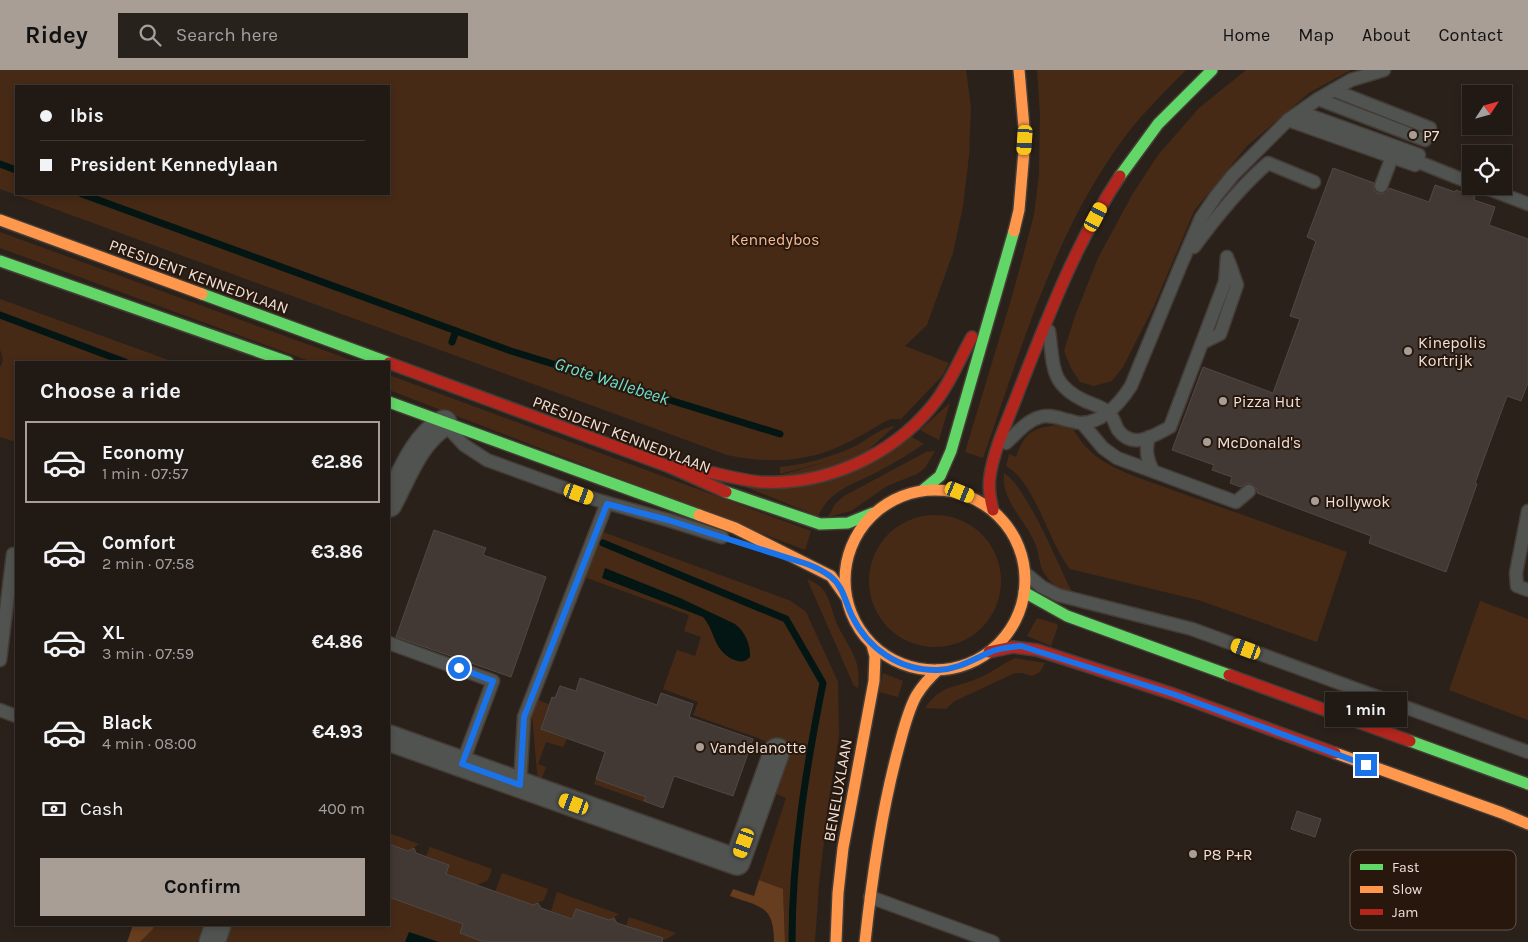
<!DOCTYPE html>
<meta charset="utf-8">
<style>
:root{--surface:#201914;--page:#28221d;--text:#f1f3f6;--muted:#a2a0a0;--line:#3d3834;--accent:#a99e96}
body{margin:0;font-family:Karla,sans-serif;background:var(--page);color:var(--text);height:100vh;display:flex;flex-direction:column;font-size:19px;white-space:nowrap}
*{box-sizing:border-box;margin:0}
p{font-size:16px;color:var(--muted)}
.icon{flex:none;width:28px;height:28px;fill:none;stroke:currentColor;stroke-width:2;stroke-linecap:round;stroke-linejoin:round}
.map{position:relative;flex:1;overflow:hidden}
.sheet{position:absolute;left:15px;top:291px;width:375px;height:565px;display:flex;flex-direction:column;background:var(--surface);border-radius:0px;box-shadow:0 2px 8px #0003,0 0 0 1px var(--line)}
.sheet>*{flex:none}
.guide{position:absolute;left:15px;top:15px;width:375px;height:110px;border-radius:0px;box-shadow:0 2px 8px #0003,0 0 0 1px var(--line);display:grid;align-content:center;height:110px;padding:0 25px;background:var(--surface)}
.needle{width:32px;rotate:54deg}
.buttons{position:absolute;left:1462px;top:15px;display:grid;gap:10px}
.buttons a{display:grid;place-items:center;width:50px;height:50px;border-radius:0px;background:var(--surface);box-shadow:0 2px 8px #0003,0 0 0 1px var(--line);font-size:25px}
.end{position:absolute;width:22px;height:22px;margin:-11px;border:6px solid #1a73e8;background:#fff;box-shadow:0 0 0 2px #fff}
.from{border-radius:50%}
.bubble{position:absolute;height:35px;border-radius:0px;background:var(--surface);box-shadow:0 2px 8px #0003,0 0 0 1px var(--line);font-size:16px;font-weight:700;line-height:35px;text-align:center}
.car{position:absolute;width:15px;height:30px;margin:-15px -8px;border-radius:6px;box-shadow:0 0 4px 1px #0007;background:linear-gradient(#f5c518 24%,#345 0 40%,#f5c518 0 76%,#345 0 86%,#f5c518 0)}
.guide b{display:flex;align-items:center;gap:18px;height:48px;font-size:19px}
.guide b+b{border-top:1px solid var(--line)}
.guide i{width:12px;height:12px;background:var(--text)}
ul{padding:0;list-style:none}
li{display:flex;align-items:center;gap:15px;height:82px;margin:0 10px 8px;padding:0 15px;border:2px solid transparent;border-radius:0px}
li div{flex:1}
li b{display:block;font-size:19px}
li em{font-style:normal;font-weight:700}
li.active{border-color:var(--accent)}
li>.icon{width:45px;height:45px;stroke-width:1.5}
h2{padding:0 25px;font-size:22px;line-height:60px}
.pay{display:flex;align-items:center;gap:12px;height:55px;padding:0 25px;font-size:19px}
.pay p{margin-inline-start:auto}
.action{display:flex;gap:10px;margin-top:auto;padding:10px 25px}
.action a{flex:1;height:58px;border-radius:0px;background:var(--accent);color:#111;font-size:20px;font-weight:700;line-height:58px;text-align:center}
header{display:flex;align-items:center;gap:30px;box-sizing:border-box;height:70px;padding:0 25px;background:var(--accent);color:#111}
header strong{font-size:24px}
nav{display:flex;gap:28px;margin-inline-start:auto;font-size:18px}
.search{width:350px;height:45px;background:var(--page);display:flex;align-items:center;gap:12px;box-sizing:border-box;padding:0 18px;border-radius:0px;color:var(--muted);font-size:19px}
.map>svg:first-child{display:block}
.green{fill:#462a16;fill-rule:evenodd}
.forest{fill:#663d1f}
.water{fill:#041613}
.lines{fill:none;stroke-linecap:round;stroke-linejoin:round}
.stream{stroke:#041613;stroke-width:7}
.building{fill:#423935;stroke:#504843}
.lane-casing{stroke:#443d37;stroke-width:15}
.street-casing{stroke:#443d37;stroke-width:28}
.fast-casing{stroke:#443d37;stroke-width:14}
.slow-casing{stroke:#443d37;stroke-width:14}
.jam-casing{stroke:#443d37;stroke-width:14}
.lane{stroke:#515351;stroke-width:12}
.street{stroke:#515351;stroke-width:25}
.fast{stroke:#63d668;stroke-width:11}
.slow{stroke:#ff974d;stroke-width:11}
.jam{stroke:#b3261e;stroke-width:11}
.route{stroke:#1a73e8;stroke-width:6}
.poi-dot{fill:#a99e96;stroke:#27170c;stroke-width:2}
.labels{text-anchor:middle;stroke-width:4;stroke-linejoin:round;paint-order:stroke}
.poi-label{font-size:16px;fill:#ede1d9;stroke:#27170c;text-anchor:start}
.park-label{font-size:16px;fill:#f5b992;stroke:#27170c}
.street-label{font-size:16px;fill:#ede1d9;stroke:#27170c}
.water-label{font-size:18px;font-style:italic;fill:#6ce2d3;stroke:#27170c}
.key{fill:#27170c;stroke:#62544a;stroke-width:1}
.key-label{font-size:14px;fill:#ede1d9}
</style>
<header>
<strong>Ridey</strong>
<div class="search"><svg class="icon" aria-label="search" viewBox="0 0 24 24"><circle cx="10" cy="10" r="6"/><path d="M15 15l6 6"/></svg>Search here</div>
<nav><a>Home</a><a>Map</a><a>About</a><a>Contact</a></nav>
</header>
<div class="map">
<svg width="1528" height="872" viewBox="0 0 1528 872">
<rect width="100%" height="100%" fill="#2b211b"/>
<g class="green">
<path d="M0,0H966L971,37L969,86L963,136L953,183L927,255L905,276L949,293L943,305L901,349H891L884,352C870,360 856,369 840,376C804,393 765,393 727,385L0,119ZM16,16H389V124H16Z"/>
<path d="M1037,0H1186C1168,18 1150,36 1134,55C1057,151 1023,274 983,388L965,382L1013,223L1034,145L1039,104L1040,44Z"/>
<path d="M1246,0H1351L1309,23L1247,76L1194,141L1154,236L1123,297L1112,311L1094,316L1080,312L1071,298L1064,281L1075,246L1098,188L1132,125L1158,85L1199,38Z"/>
<path d="M0,162L356,292H312L0,178Z"/>
<path d="M0,229L174,292H16V372L0,367V297C4,292 3,286 0,280Z"/>
<path d="M389,305L811,461L805,480L389,320Z"/>
<path d="M950,333L939,370L920,360Z"/>
<path d="M1058,355L1073,359C1089,387 1108,395 1136,407L1347,482L1317,572L1198,530L1070,499C1048,472 1036,413 1006,396L1009,384L1016,387C1025,362 1032,358 1058,355Z"/>
<path d="M895,356L867,381L780,404V397C806,394 829,388 853,377C866,371 881,357 895,356Z"/>
<path d="M912,367L924,374C910,383 896,392 881,400C856,414 831,418 818,446L743,416Z"/>
<path d="M935,381L925,398L917,404L887,416L851,441L828,447L835,434L844,426L926,382Z"/>
<path d="M1004,403C1025,415 1057,491 1069,516L1071,520L1069,522C1059,519 1050,513 1044,503C1039,495 1039,483 1035,473C1025,449 1001,431 1004,403Z"/>
<circle cx="935" cy="511" r="66"/>
<path d="M603,462L791,531L806,542L838,612L839,666L829,728L819,814L815,872H785L783,820L759,810L786,728L771,722L770,674L758,668L693,645L698,632L663,619L677,580L695,586L701,567L684,561L689,545L584,507Z"/>
<path d="M807,509C832,519 828,534 838,556C849,579 862,590 858,618L854,616Z"/>
<path d="M1480,531L1528,549V650L1449,620Z"/>
<path d="M1037,548L1057,554L1058,556L1051,576L1027,566Z"/>
<path d="M1015,588L1045,593L1040,602L1032,606L1022,603H1015L955,631L946,639L925,638C942,614 953,619 976,609C990,604 1002,594 1015,588Z"/>
<path d="M883,603L903,611L898,627L879,622Z"/>
<path d="M538,630L549,634L541,659L567,669L563,677L546,672L538,694L546,697L540,713H538L532,645Z"/>
<path d="M596,709L646,727L644,732L594,714Z"/>
<path d="M389,763L419,774L408,781L389,774Z"/>
<path d="M430,777L492,799L488,810L477,815L446,804L449,795L426,786Z"/>
<path d="M502,803L548,819L544,830L533,835L495,822Z"/>
<path d="M403,822L434,832L432,843L463,854L460,863L484,872H226L232,855H389V827L400,831Z"/>
<path d="M557,822L619,844L609,851L576,839L572,849L551,841Z"/>
<path d="M629,847L676,863L665,870L626,856Z"/>
<path d="M155,855H203L197,872H140L153,859Z"/>
</g>
<g class="forest">
<path d="M759,810L783,819L785,872H774C774,835 760,837 730,826L733,819L754,826Z"/>
<path d="M133,855H155L153,859L140,872H127Z"/>
</g>
<g class="water">
<path d="M605,498L680,528L735,554C745,561 751,576 750,587C744,593 740,592 732,589C712,578 716,562 703,547L602,508Z"/>
<path d="M409,862L439,872H405Z"/>
</g>
<g class="lines">
<g class="stream">
<path d="M0,94L16,100"/>
<path d="M82,124L511,281L780,364"/>
<path d="M0,245L125,292"/>
<path d="M452,272L456,261"/>
<path d="M603,473L786,549L823,613C806,698 792,784 792,872"/>
</g>
</g>
<g class="building">
<path d="M1333,98L1374,113V121L1379,124L1386,123L1389,118L1429,132L1435,115L1455,122L1456,120L1475,127L1474,130L1495,137L1489,155L1528,169V313L1521,331L1507,326L1475,413L1477,414L1446,502L1369,473L1371,466L1257,423V419L1252,414L1247,413L1241,417L1230,413L1232,407L1212,400L1214,395L1172,380L1203,297L1273,323L1300,249L1290,246L1316,171L1307,167Z"/>
<path d="M434,460L486,478L483,485L546,507L511,607L396,567Z"/>
<path d="M580,608L657,635L661,623L693,634L689,647L753,669L733,726L674,706L663,738L644,731L646,727L596,709L605,682L541,659L552,627L555,628L560,616L576,621Z"/>
<path d="M1297,741L1321,749L1315,767L1291,759Z"/>
<path d="M389,774L408,781L414,778L416,783L449,795L446,804L533,835L538,833L541,838L572,849L576,839L609,850L614,848L617,853L663,868L662,872H484L460,863L463,854L389,827Z"/>
</g>
<g class="lines">
<defs>
<g id="lane">
<path d="M1333,20L1430,58"/>
<path d="M1318,29L1425,70"/>
<path d="M1288,50L1415,95L1419,85L1300,42"/>
<path d="M1416,91L1471,113"/>
<path d="M1381,116L1392,87"/>
<path d="M1481,116L1528,134"/>
<path d="M1194,177C1216,147 1240,117 1268,93L1314,112"/>
<path d="M1049,261C1054,296 1049,314 1085,331C1092,334 1105,338 1109,343C1114,348 1115,355 1118,360C1133,380 1153,366 1170,357L1225,212L1227,187"/>
<path d="M1202,273L1220,264L1237,215L1229,192"/>
<path d="M1082,353L1103,378L1117,388L1236,432L1249,421"/>
<path d="M451,361L464,375L487,390L597,430L668,450L722,467"/>
<path d="M1149,367C1145,380 1147,389 1153,401"/>
<path d="M1006,373C1016,364 1026,351 1040,347C1048,344 1059,348 1067,350C1072,351 1078,353 1082,353C1104,352 1120,333 1131,316L1180,197L1201,148L1216,126L1233,105L1288,50L1318,29L1351,10L1384,0"/>
<path d="M1528,441L1516,503L1517,516L1528,520"/>
<path d="M1025,503L1042,517L1058,525L1192,559L1528,682"/>
<path d="M389,573L493,611L462,694"/>
<path d="M0,590L13,484"/>
<path d="M0,640L16,646"/>
<path d="M520,715L524,647L607,433"/>
<path d="M870,827L993,872"/>
</g>
<g id="street">
<path d="M389,434C404,406 416,370 444,353"/>
<path d="M389,668L737,792L777,681"/>
<path d="M212,872L218,855"/>
</g>
<g id="fast">
<path d="M1120,106L1158,54L1212,0"/>
<path d="M0,191L288,292"/>
<path d="M202,224L387,292"/>
<path d="M389,332L699,445"/>
<path d="M923,420L940,406L951,381L1014,161"/>
<path d="M726,422L820,454L848,453L873,443"/>
<path d="M1024,522L1067,546L1229,605"/>
<path d="M1410,671L1528,714"/>
</g>
<g id="slow">
<path d="M0,150L202,224"/>
<path d="M1014,161L1019,140L1025,69L1019,0"/>
<circle cx="935" cy="510" r="90"/>
<path d="M699,445L735,458L831,506L846,527"/>
<path d="M1335,683L1502,743L1528,754"/>
<path d="M836,872L838,823L843,778L874,611L875,586L872,575"/>
<path d="M865,872C872,807 881,743 898,680C903,662 907,643 916,626C922,616 929,608 938,600"/>
</g>
<g id="jam">
<path d="M389,293L670,397L726,422"/>
<path d="M670,397C681,398 693,399 704,401C723,405 741,410 760,412C825,416 891,386 932,336C949,316 959,290 972,267"/>
<path d="M993,440C990,429 988,418 990,406C994,378 1008,350 1018,323C1047,249 1076,172 1120,106"/>
<path d="M989,582L1013,577L1037,580L1173,624L1335,683"/>
<path d="M1229,605L1410,671"/>
</g>
</defs>
<use href="#lane" class="lane-casing"/>
<use href="#street" class="street-casing"/>
<use href="#fast" class="fast-casing"/>
<use href="#slow" class="slow-casing"/>
<use href="#jam" class="jam-casing"/>
<use href="#lane" class="lane"/>
<use href="#street" class="street"/>
<use href="#fast" class="fast"/>
<use href="#slow" class="slow"/>
<use href="#jam" class="jam"/>
</g>
<g class="lines">
<path class="route" d="M459,598L493,611L462,694L520,715L524,647L607,434L668,450L807,494C815,497 823,501 830,506C844,517 845,532 852,546C868,579 900,601 938,600C958,599 970,591 988,583C998,578 1010,577 1021,576L1173,624L1366,695"/>
</g>
<g class="poi-dot">
<circle cx="1413" cy="65" r="5"/>
<circle cx="1408" cy="281" r="5"/>
<circle cx="1223" cy="331" r="5"/>
<circle cx="1207" cy="372" r="5"/>
<circle cx="1315" cy="431" r="5"/>
<circle cx="700" cy="677" r="5"/>
<circle cx="1193" cy="784" r="5"/>
</g>
<g class="labels">
<g class="poi-label">
<text x="1423" y="71">P7</text>
<text x="1418" y="278">Kinepolis<tspan x="1418" dy="18">Kortrijk</tspan></text>
<text x="1233" y="337">Pizza Hut</text>
<text x="1217" y="378">McDonald's</text>
<text x="1325" y="437">Hollywok</text>
<text x="710" y="683">Vandelanotte</text>
<text x="1203" y="790">P8 P+R</text>
</g>
<g class="park-label">
<text x="775" y="175">Kennedybos</text>
</g>
<g class="street-label">
<text transform="translate(199 206) rotate(20)" y="6">PRESIDENT KENNEDYLAAN</text>
<text transform="translate(622 364) rotate(21)" y="6">PRESIDENT KENNEDYLAAN</text>
<text transform="translate(837 720) rotate(-80)" y="6">BENELUXLAAN</text>
</g>
<g class="water-label">
<text transform="translate(612 311) rotate(18)" y="6">Grote Wallebeek</text>
</g>
</g>
<rect x="1350" y="780" width="166" height="80" rx="8" class="key"/>
<rect x="1360" y="794" width="23" height="6" fill="#63d668"/>
<rect x="1360" y="816" width="23" height="7" fill="#ff974d"/>
<rect x="1360" y="839" width="23" height="6" fill="#b3261e"/>
<g class="key-label">
<text x="1392" y="802">Fast</text>
<text x="1392" y="824">Slow</text>
<text x="1392" y="847">Jam</text>
</g>
</svg>
<div class="buttons">
<a><svg class="needle" viewBox="-14 -14 28 28"><path d="M0-13l5 13h-10z" fill="#e53935"/><path d="M0 13l5-13h-10z" fill="#a2a0a0"/></svg></a>
<a><svg class="icon" aria-label="locate" viewBox="0 0 24 24"><circle cx="12" cy="12" r="6"/><path d="M12 2v4M12 18v4M2 12h4M18 12h4"/></svg></a>
</div>
<i class="end from" style="left:459px;top:598px"></i>
<i class="end" style="left:1366px;top:695px"></i>
<div class="bubble" style="left:1325px;top:622px;width:82px">1 min</div>
<i class="car" style="left:1025px;top:70px;rotate:184deg"></i>
<i class="car" style="left:1096px;top:147px;rotate:28deg"></i>
<i class="car" style="left:960px;top:422px;rotate:112deg"></i>
<i class="car" style="left:579px;top:424px;rotate:110deg"></i>
<i class="car" style="left:1246px;top:579px;rotate:290deg"></i>
<i class="car" style="left:574px;top:734px;rotate:290deg"></i>
<i class="car" style="left:744px;top:773px;rotate:200deg"></i>
<div class="guide">
<b><i class="from"></i>Ibis</b>
<b><i></i>President Kennedylaan</b>
</div>
<section class="sheet">
<h2>Choose a ride</h2>
<ul>
<li class="active"><svg class="icon" aria-label="car" viewBox="0 0 24 24"><path d="M5 17H2v-5l4-1 3-4h7l3 4 3 1v5h-3M9 17h6M6 11h13"/><circle cx="7" cy="17" r="2"/><circle cx="17" cy="17" r="2"/></svg><div><b>Economy</b><p>1 min · 07:57</p></div><em>€2.86</em></li>
<li><svg class="icon" aria-label="car" viewBox="0 0 24 24"><path d="M5 17H2v-5l4-1 3-4h7l3 4 3 1v5h-3M9 17h6M6 11h13"/><circle cx="7" cy="17" r="2"/><circle cx="17" cy="17" r="2"/></svg><div><b>Comfort</b><p>2 min · 07:58</p></div><em>€3.86</em></li>
<li><svg class="icon" aria-label="car" viewBox="0 0 24 24"><path d="M5 17H2v-5l4-1 3-4h7l3 4 3 1v5h-3M9 17h6M6 11h13"/><circle cx="7" cy="17" r="2"/><circle cx="17" cy="17" r="2"/></svg><div><b>XL</b><p>3 min · 07:59</p></div><em>€4.86</em></li>
<li><svg class="icon" aria-label="car" viewBox="0 0 24 24"><path d="M5 17H2v-5l4-1 3-4h7l3 4 3 1v5h-3M9 17h6M6 11h13"/><circle cx="7" cy="17" r="2"/><circle cx="17" cy="17" r="2"/></svg><div><b>Black</b><p>4 min · 08:00</p></div><em>€4.93</em></li>
</ul>
<div class="pay"><svg class="icon" aria-label="cash" viewBox="0 0 24 24"><path d="M3 7h18v10H3z"/><circle cx="12" cy="12" r="2"/></svg>Cash<p>400 m</p></div>
<div class="action"><a>Confirm</a></div>
</section>
</div>
